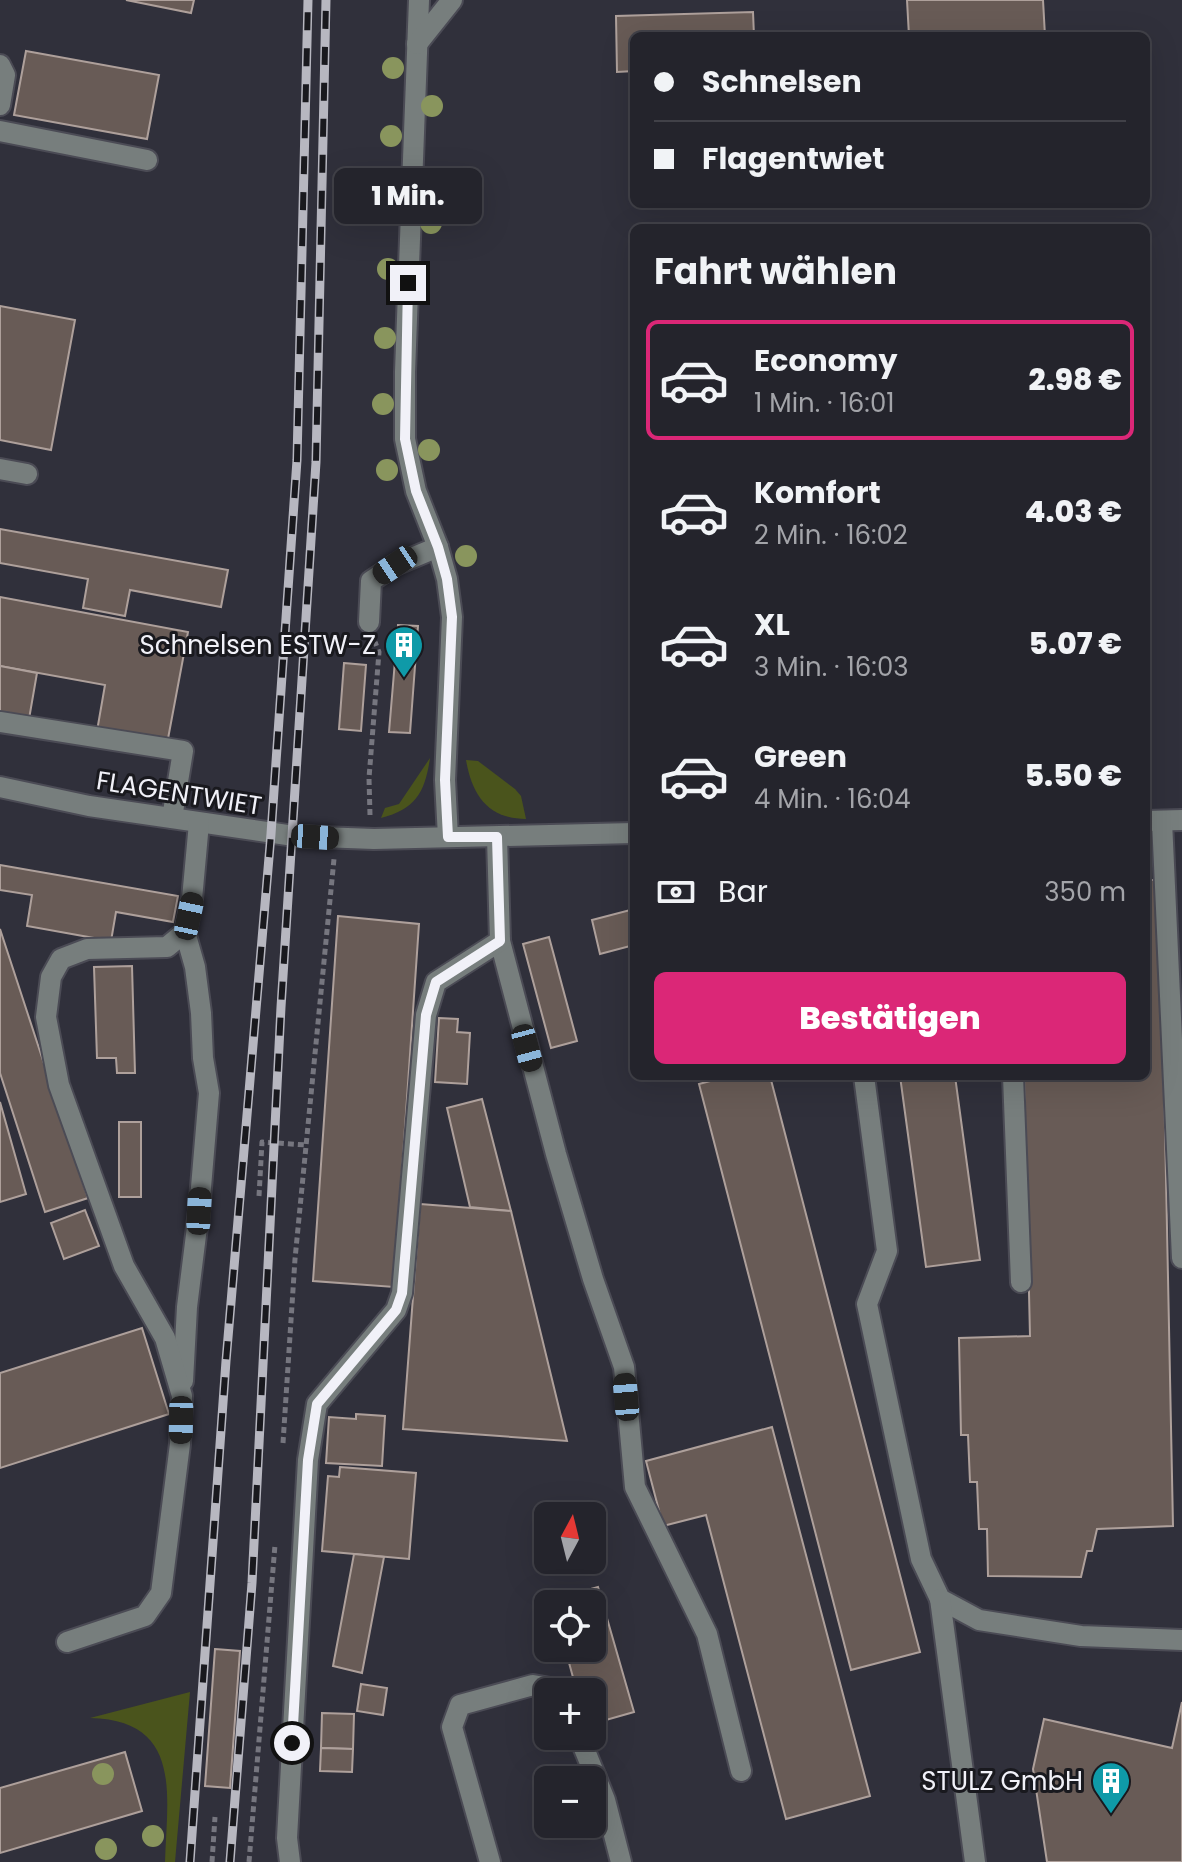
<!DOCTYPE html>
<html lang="de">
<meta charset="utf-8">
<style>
:root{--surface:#24242c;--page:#2c2c34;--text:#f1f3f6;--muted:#a3a4a9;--line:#414148;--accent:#db2777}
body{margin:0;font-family:Poppins,sans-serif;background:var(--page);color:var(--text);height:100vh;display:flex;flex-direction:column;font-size:30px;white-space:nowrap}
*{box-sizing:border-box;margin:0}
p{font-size:26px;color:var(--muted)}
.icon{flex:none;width:44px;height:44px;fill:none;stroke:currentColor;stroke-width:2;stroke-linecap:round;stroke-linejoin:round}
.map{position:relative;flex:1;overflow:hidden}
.side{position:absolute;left:630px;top:224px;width:520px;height:856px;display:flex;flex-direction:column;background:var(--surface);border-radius:12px;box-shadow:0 8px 32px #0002,0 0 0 2px var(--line)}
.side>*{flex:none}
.guide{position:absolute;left:630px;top:32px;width:520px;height:176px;border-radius:12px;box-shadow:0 8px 32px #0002,0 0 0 2px var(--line);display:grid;align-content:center;height:176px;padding:0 24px;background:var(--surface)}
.needle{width:52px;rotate:7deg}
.tools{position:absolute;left:534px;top:1502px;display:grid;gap:16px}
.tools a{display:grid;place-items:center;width:72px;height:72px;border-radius:12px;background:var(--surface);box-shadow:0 8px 32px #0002,0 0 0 2px var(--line);font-size:40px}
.end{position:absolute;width:36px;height:36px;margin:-18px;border:10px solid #f1f1f8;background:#111;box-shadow:0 0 0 4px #111}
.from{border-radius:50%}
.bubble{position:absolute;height:56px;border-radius:12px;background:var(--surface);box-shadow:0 8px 32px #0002,0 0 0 2px var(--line);font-size:26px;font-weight:800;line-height:56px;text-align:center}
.car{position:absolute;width:24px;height:48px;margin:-24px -12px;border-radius:10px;box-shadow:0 0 6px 2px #0007;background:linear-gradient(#222 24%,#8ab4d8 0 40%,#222 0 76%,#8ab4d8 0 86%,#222 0)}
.guide b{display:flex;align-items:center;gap:28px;height:76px;font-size:30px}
.guide b+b{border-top:2px solid var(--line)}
.guide i{width:20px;height:20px;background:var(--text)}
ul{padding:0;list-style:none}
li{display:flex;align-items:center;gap:24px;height:120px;margin:0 16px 12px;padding:0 8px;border:4px solid transparent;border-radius:12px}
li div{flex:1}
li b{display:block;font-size:30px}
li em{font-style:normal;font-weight:800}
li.on{border-color:var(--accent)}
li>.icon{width:72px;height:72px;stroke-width:1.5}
h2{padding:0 24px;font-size:36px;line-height:96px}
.pay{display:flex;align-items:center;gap:20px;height:88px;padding:0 24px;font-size:30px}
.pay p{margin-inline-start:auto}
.primary-button{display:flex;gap:16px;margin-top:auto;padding:16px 24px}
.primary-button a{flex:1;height:92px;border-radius:12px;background:var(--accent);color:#fff;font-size:32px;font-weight:800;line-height:92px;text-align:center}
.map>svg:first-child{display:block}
.green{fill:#4a541c}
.building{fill:#685b56;stroke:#aea09b;stroke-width:2}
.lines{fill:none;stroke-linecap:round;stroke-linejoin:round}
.minor-casing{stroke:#4b4b55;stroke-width:24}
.path{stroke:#76767f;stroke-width:5;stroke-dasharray:6 4;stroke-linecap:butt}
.minor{stroke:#777e7d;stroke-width:20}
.rail-casing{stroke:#b7b7c0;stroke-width:9}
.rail{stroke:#19191e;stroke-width:6;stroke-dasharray:18;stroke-linecap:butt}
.tree{fill:#89955d}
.route{stroke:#f1f1f8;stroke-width:10}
.labels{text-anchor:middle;stroke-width:6;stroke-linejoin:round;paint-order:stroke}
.poi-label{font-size:26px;fill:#f1f1f8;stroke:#19191e;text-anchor:end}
.street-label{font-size:26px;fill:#f1f1f8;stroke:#19191e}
</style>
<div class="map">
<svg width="1182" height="1862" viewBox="0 0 1182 1862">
<rect width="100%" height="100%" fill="#30303b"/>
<g class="green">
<path d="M430,758C425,792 416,809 381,818L385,808L399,804Z"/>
<path d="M466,760L478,761L515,789L521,796L526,819C488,819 472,795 466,760Z"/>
<path d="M190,1692L175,1862H165C167,1795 183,1720 90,1718Z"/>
</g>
<g class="building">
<path d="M126,0H194L191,13Z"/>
<path d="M907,0H1043L1045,36H909Z"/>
<path d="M753,12L754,36H634V71L617,72L616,16Z"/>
<path d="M26,51L159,75L147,139L14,115Z"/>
<path d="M0,306L75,320L51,450L0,440Z"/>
<path d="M0,529L228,570L221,607L130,590L125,616L83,608L88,579L0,563Z"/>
<path d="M0,597L188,632L167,744L97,731L105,685L0,666Z"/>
<path d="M398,625L418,626L410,733L389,732Z"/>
<path d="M344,663L366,665L361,731L339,729Z"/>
<path d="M0,666L37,673L29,719L0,714Z"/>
<path d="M0,865L178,896L173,922L116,912L111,941L27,926L32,895L0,890Z"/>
<path d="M1146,880H1160L1173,1526L1097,1529L1092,1551H1087L1081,1577L988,1576L987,1529H979L977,1482H970L968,1435H961L959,1338L1030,1336L1024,1076H1146Z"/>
<path d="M634,909V945L600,954L592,920Z"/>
<path d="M338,916L419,924L394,1287L313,1281Z"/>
<path d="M0,929L88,1198L45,1212L0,1073Z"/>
<path d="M549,937L577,1041L551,1048L523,944Z"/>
<path d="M132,966L135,1073H117L116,1058H97L94,967Z"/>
<path d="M439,1018L458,1019L457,1032L470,1033L467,1084L435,1082Z"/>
<path d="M729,1076H770L920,1652L851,1670L699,1084Z"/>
<path d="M900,1076H955L980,1260L926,1267Z"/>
<path d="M482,1099L511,1211L470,1207L447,1108Z"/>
<path d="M0,1102L26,1194L0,1202Z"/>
<rect x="119" y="1122" width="22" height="75"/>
<path d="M420,1204L511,1211L567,1441L403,1429Z"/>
<path d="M85,1210L99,1246L64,1259L51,1223Z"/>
<path d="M142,1328L169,1414L0,1468V1373Z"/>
<path d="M356,1414L385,1416L382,1466L326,1463L329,1417L356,1419Z"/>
<path d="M772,1427L870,1796L786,1819L706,1515L663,1526L646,1461Z"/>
<path d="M340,1467L416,1473L409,1559L322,1551L328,1476L339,1477Z"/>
<path d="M354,1554L384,1557L362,1673L333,1666Z"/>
<path d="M598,1587L634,1712L592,1724V1692H577L565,1648H592V1604H552L551,1600Z"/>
<path d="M215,1649L240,1651L230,1788L205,1786Z"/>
<path d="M361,1684L387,1688L383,1715L357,1711Z"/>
<path d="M1182,1702V1862H1047L1033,1769L1044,1719L1172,1748Z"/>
<path d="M322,1713L354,1714L353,1749L321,1748Z"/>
<path d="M321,1748L353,1749L352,1772L320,1771Z"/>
<path d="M125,1752L142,1811L0,1853V1788Z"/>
</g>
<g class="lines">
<defs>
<g id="minor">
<path d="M419,0L405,372V439L416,491L438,547L447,579L452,617L445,780L448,837"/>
<path d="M417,44L452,0"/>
<path d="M0,65L5,75L0,105"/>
<path d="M0,131L147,160"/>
<path d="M0,469L27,474"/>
<path d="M369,622L371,581L395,565L438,547"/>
<path d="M0,722L183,751L172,818"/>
<path d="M0,787L89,806L294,836L374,839L634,833"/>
<path d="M1146,821L1182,820"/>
<path d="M1162,821L1182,1258"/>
<path d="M497,837L500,941L556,1154L593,1279L624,1367L635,1487L707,1634L741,1771"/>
<path d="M864,1076L887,1251L867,1304L921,1559L940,1599L979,1620L1081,1636L1182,1640"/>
<path d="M1013,1076L1021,1282"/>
<path d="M183,1381L187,1307L199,1211L209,1093L203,1058L201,1013L195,967L185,932"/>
<path d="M940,1599L975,1862"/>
<path d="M67,1642L145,1616L161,1593L180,1444L182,1396L165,1338L124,1266L59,1085L46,1017L51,977L61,959L87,949L167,947L185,932L192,899L199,823"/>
<path d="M579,1736L605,1800L621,1862"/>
<path d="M290,1862L287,1838L308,1460L317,1404L396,1310L402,1293L426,1015L436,982L500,941"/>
<path d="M490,1862L452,1727L460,1705L533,1685L550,1688L553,1692"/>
</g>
</defs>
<use href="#minor" class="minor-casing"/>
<g class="path">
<path d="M370,815L369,778L379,652L375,642"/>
<path d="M259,1196L262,1142L306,1145"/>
<path d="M283,1443L295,1259L334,859"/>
<path d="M212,1862L215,1817"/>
<path d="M249,1862L275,1545"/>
</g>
<use href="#minor" class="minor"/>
<defs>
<g id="rail">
<path d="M190,1862L226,1361L271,834L297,460L308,0"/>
<path d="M230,1862L252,1583L281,1007L316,462L326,0"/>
</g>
</defs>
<use href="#rail" class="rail-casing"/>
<use href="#rail" class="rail"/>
</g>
<g class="tree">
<circle cx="393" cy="68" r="11"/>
<circle cx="432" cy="106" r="11"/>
<circle cx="391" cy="136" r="11"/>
<circle cx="389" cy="204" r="11"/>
<circle cx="431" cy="223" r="11"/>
<circle cx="388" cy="269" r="11"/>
<circle cx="385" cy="338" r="11"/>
<circle cx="383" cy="404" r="11"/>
<circle cx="429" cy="450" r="11"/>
<circle cx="387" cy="470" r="11"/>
<circle cx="466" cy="556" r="11"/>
<circle cx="103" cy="1774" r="11"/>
<circle cx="153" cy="1836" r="11"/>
<circle cx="106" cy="1849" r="11"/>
</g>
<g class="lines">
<path class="route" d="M292,1743L308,1460L317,1404L396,1310L402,1293L426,1015L436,982L500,941L497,837H448L445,780L452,617L447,579L438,547L416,491L405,439L408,283"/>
</g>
<defs>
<symbol id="building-pin" viewBox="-11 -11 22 30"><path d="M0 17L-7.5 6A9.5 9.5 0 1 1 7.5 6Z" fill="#0f9aa8" stroke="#19191e"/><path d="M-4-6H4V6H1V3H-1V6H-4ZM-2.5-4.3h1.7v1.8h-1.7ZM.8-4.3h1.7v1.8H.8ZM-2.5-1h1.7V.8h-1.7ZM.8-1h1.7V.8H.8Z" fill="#fff"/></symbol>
</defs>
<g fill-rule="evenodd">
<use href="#building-pin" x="382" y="623" width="44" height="60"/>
<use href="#building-pin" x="1089" y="1759" width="44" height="60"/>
</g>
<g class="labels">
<g class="poi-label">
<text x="376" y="654">Schnelsen ESTW-Z</text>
<text x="1083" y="1790">STULZ GmbH</text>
</g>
<g class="street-label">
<text transform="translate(179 793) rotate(9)" y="9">FLAGENTWIET</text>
</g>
</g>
</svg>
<div class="tools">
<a><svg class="needle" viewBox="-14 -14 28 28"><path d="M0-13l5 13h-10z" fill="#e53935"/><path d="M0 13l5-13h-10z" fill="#a3a4a9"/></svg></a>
<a><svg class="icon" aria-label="locate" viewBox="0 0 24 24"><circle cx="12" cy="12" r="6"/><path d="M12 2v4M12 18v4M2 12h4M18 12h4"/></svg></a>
<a>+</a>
<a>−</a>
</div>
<i class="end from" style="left:292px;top:1743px"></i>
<i class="end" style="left:408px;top:283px"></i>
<div class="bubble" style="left:334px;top:168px;width:148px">1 Min.</div>
<i class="car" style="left:395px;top:565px;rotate:236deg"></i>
<i class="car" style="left:315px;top:837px;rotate:94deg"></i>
<i class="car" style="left:189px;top:916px;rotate:12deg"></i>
<i class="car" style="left:527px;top:1048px;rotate:165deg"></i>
<i class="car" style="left:199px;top:1211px;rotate:3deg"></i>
<i class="car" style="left:626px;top:1397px;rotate:355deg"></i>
<i class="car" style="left:181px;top:1420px;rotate:181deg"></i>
<div class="guide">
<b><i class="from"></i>Schnelsen</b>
<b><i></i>Flagentwiet</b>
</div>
<section class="side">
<h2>Fahrt wählen</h2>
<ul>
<li class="on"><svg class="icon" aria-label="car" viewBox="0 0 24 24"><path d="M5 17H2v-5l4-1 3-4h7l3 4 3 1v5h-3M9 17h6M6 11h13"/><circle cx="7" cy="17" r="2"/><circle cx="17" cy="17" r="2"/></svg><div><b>Economy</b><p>1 Min. · 16:01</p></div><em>2.98 €</em></li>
<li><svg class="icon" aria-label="car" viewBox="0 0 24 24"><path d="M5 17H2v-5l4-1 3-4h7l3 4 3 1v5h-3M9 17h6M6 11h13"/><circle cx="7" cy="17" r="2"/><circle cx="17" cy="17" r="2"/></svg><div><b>Komfort</b><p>2 Min. · 16:02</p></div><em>4.03 €</em></li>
<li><svg class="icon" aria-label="car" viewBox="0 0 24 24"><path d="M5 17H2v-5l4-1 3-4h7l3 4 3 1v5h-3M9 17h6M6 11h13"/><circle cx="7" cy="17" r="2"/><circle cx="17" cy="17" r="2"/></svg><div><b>XL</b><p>3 Min. · 16:03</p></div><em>5.07 €</em></li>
<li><svg class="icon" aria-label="car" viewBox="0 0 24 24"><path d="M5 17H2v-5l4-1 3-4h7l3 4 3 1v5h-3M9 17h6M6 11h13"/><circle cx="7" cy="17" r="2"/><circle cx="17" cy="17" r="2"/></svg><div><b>Green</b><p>4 Min. · 16:04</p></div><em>5.50 €</em></li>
</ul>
<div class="pay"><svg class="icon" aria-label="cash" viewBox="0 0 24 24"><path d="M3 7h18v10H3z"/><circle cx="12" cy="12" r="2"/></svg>Bar<p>350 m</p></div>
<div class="primary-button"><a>Bestätigen</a></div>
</section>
</div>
